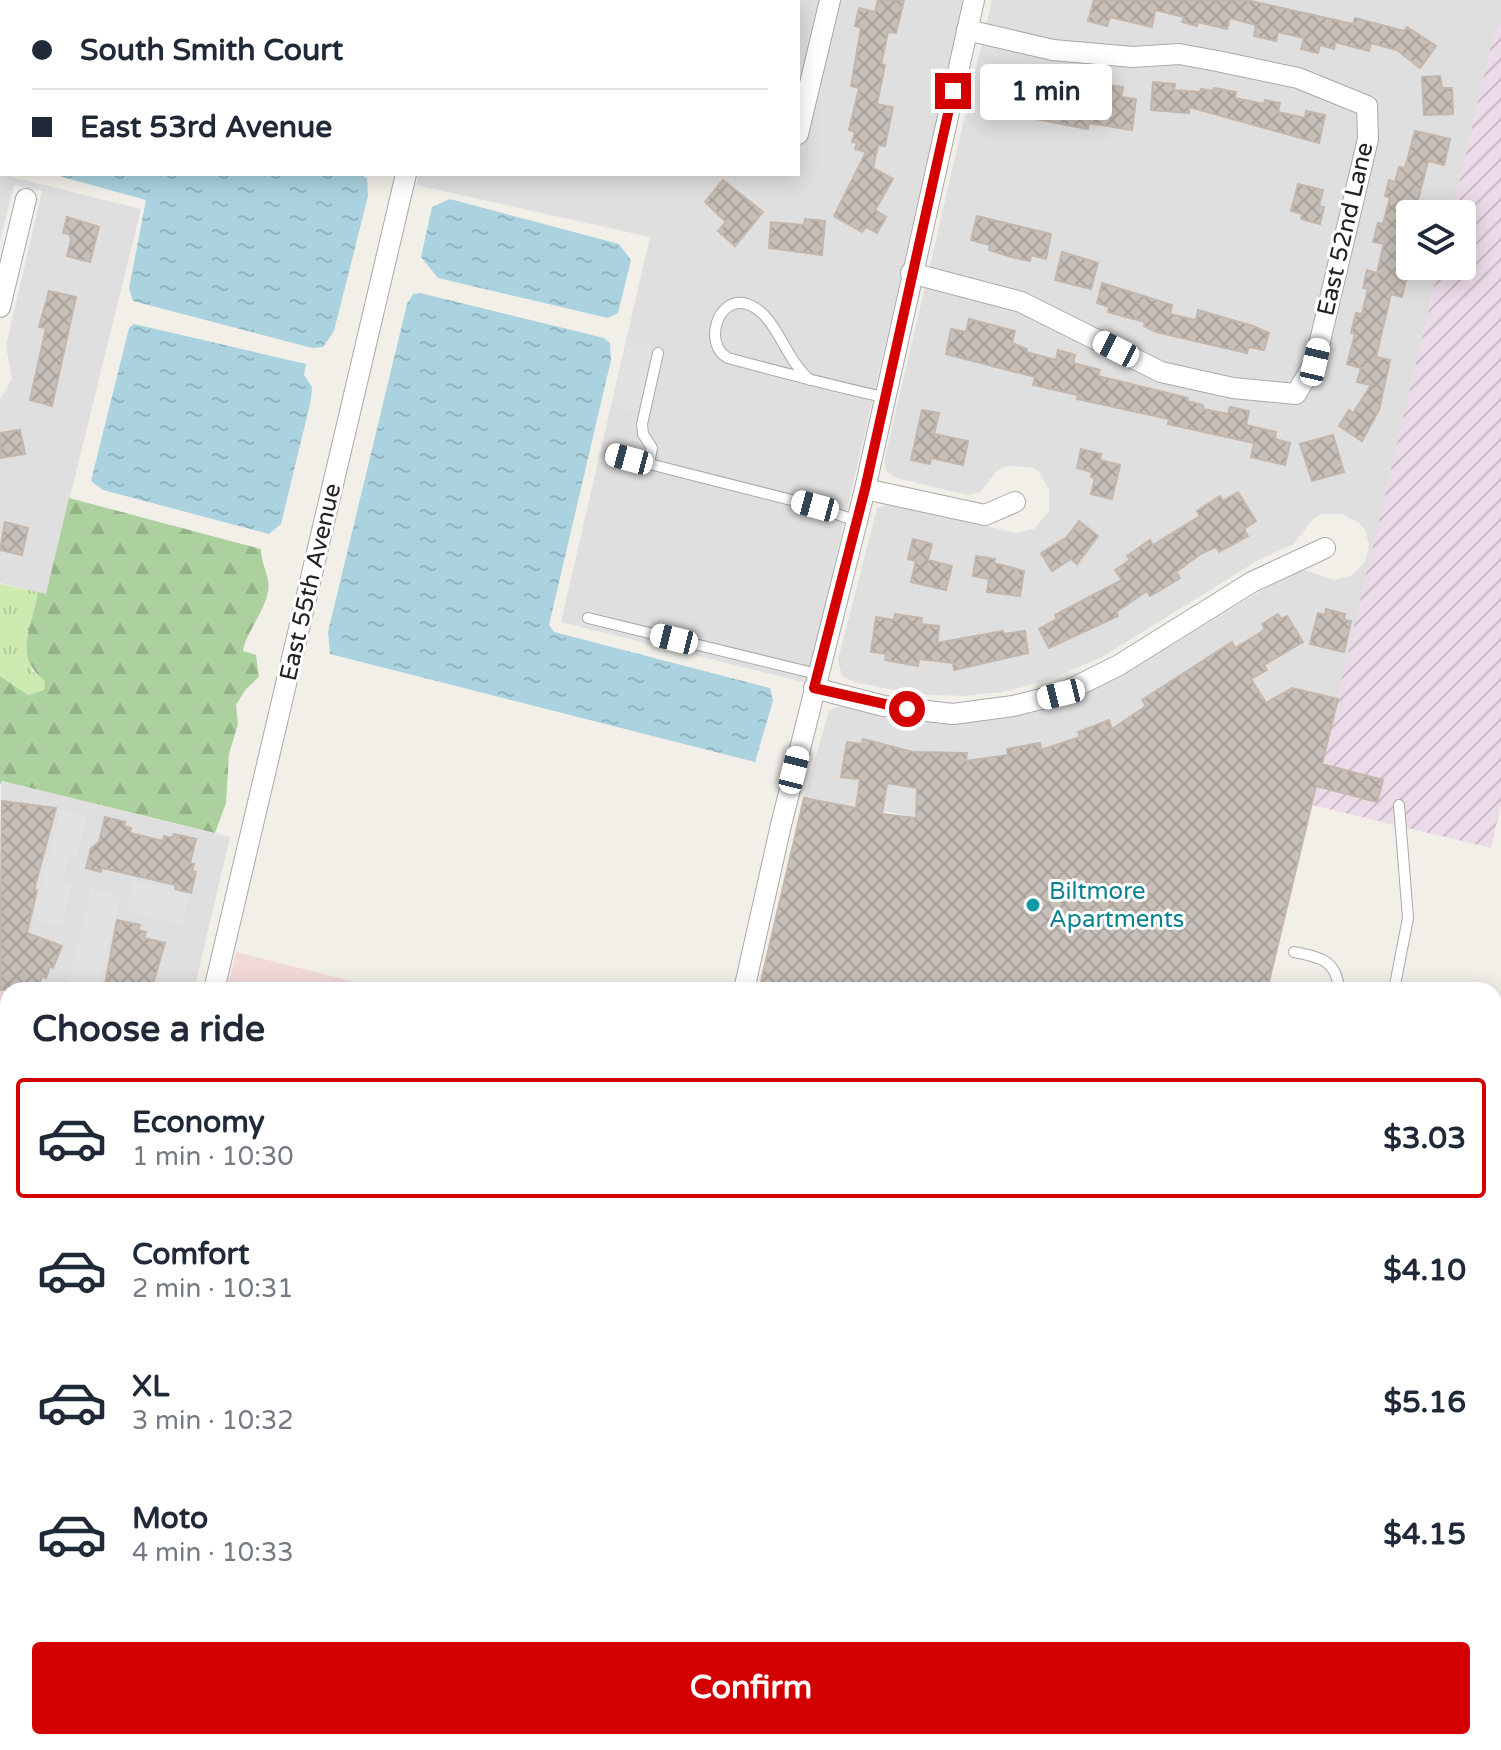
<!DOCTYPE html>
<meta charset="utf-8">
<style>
:root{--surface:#fff;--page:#f2f2f3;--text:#1f2937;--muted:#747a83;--line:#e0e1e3;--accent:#d40000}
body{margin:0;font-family:"Varela Round",sans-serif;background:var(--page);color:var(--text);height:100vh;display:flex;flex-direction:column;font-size:30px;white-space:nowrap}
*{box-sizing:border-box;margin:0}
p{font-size:26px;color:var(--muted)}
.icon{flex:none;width:44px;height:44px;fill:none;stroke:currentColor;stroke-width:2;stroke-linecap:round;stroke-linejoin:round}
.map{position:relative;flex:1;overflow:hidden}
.details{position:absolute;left:0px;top:982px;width:1502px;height:768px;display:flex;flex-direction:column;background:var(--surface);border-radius:24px 24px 0 0;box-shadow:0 4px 20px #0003}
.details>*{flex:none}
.banner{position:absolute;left:0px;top:0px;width:800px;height:176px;box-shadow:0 4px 20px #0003;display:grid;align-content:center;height:176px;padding:0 32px;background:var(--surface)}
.buttons{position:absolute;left:1396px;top:200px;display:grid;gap:16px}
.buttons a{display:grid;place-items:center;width:80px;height:80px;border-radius:8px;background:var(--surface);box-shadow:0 4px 20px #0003;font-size:40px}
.end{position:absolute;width:36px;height:36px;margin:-18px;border:10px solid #d40000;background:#fff;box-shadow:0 0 0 4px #fff}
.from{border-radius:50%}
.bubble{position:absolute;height:56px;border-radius:8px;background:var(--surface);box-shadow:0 4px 20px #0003;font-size:26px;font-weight:700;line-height:56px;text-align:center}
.car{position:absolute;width:24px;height:48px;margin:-24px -12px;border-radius:10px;box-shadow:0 0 6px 2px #0007;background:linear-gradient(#fff 24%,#345 0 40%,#fff 0 76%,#345 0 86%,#fff 0)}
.banner b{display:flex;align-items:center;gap:28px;height:76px;font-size:30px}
.banner b+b{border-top:2px solid var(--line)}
.banner i{width:20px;height:20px;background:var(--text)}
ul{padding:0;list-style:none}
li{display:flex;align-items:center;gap:24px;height:120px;margin:0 16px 12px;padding:0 16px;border:4px solid transparent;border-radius:8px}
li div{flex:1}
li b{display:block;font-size:30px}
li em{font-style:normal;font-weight:700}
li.on{border-color:var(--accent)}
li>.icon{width:72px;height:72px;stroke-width:1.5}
h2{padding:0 32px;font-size:36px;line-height:96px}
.cta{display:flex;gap:16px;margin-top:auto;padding:16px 32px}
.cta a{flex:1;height:92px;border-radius:8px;background:var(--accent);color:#fff;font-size:32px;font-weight:700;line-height:92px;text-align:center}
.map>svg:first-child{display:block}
.residential{fill:#e0dfdf}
.commercial{fill:#f2dad9}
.industrial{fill:url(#industrial-furrows)}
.grass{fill:url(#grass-tufts)}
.forest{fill:url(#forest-firs)}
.parking{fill:#e2e2e2}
.water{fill:url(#water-ripples)}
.building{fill:url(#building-cross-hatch);stroke:#c4b6ab;stroke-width:2;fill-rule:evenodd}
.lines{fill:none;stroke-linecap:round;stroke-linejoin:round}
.lane-casing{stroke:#a9a9a9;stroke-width:12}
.street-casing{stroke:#a9a9a9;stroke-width:22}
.secondary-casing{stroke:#707d05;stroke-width:30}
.lane{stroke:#fff;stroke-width:10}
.street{stroke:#fff;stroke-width:20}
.secondary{stroke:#f7fabf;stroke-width:28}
.route{stroke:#d40000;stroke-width:10}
.culture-dot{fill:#0f9aa8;stroke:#fff;stroke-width:3}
.labels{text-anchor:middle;stroke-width:6;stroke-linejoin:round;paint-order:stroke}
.street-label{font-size:24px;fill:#222;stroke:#fff}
.culture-label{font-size:24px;fill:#0d838f;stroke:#fff;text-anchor:start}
</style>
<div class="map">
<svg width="1501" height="1750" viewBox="0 0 1501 1750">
<defs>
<pattern id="industrial-furrows" width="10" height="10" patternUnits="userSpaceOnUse" patternTransform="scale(2)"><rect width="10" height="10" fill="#ebdbe8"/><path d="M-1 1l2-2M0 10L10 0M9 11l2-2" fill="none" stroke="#c9bcc7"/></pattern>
<pattern id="grass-tufts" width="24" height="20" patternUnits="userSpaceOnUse" patternTransform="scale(2)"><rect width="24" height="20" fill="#cdebb0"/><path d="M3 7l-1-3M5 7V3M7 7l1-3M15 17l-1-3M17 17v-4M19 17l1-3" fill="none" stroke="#b0c997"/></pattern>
<pattern id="forest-firs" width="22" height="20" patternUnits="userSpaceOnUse" patternTransform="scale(2)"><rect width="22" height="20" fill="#add19e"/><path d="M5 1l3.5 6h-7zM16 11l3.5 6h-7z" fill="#95b388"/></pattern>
<pattern id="water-ripples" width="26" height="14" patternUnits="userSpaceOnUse" patternTransform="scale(2)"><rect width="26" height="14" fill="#aad3df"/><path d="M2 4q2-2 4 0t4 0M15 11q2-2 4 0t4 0" fill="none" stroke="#92b5bf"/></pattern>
<pattern id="building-cross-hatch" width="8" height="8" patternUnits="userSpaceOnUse" patternTransform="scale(2)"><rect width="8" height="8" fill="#c7bfb8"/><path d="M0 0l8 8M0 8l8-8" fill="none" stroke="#aba49e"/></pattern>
</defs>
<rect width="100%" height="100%" fill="#f2efe9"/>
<g class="residential">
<path d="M460,0H965L807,683L561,622L650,237L416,185L419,174H798V2Z"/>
<path d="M992,0H1501V25H1496L1452,214H1410V266H1439L1338,699L1292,688L1149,774L935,820L804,798L829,710L842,706L923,722L957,723L1002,719L1045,710L1120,676L1284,577L1304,570L1334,580L1351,576L1365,562L1369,545L1365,529L1359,523L1342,514H1321L1312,520L1294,544L1260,559L1102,657L1046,681L1002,692L963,696L915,694L854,682L842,676L838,660L877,508L891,504L1015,533L1034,529L1049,511V489L1038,471L1030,467L1006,466L997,471L980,492L968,495L896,478L887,472L884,462Z"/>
<path d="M0,174L141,209L46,594L0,583V399L12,379L6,346L42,191L14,185L0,241Z"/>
<path d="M1,781L230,837L194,990L0,991Z"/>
<path d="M109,1742H553L551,1750H107Z"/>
<path d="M577,1742H1355L1353,1750H575Z"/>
</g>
<g class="commercial">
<path d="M236,952L386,990H227Z"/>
<path d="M0,991L8,993V1196L0,1194Z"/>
<path d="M0,1229L8,1231V1742H19L17,1750H0Z"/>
<path d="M1494,1611L1501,1613V1750H1353L1355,1742H1494Z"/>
</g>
<path class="industrial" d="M1496,24L1501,25V805L1491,848L1312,805L1439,266H1462V214H1452Z"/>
<path class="grass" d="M0,584L38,592L27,637L32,671L46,681L44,690L28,695L0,676Z"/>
<path class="forest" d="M69,498L261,549C261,566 271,576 268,592C264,613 245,634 243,651L256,655L259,677L246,689L236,705L238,724L229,754L226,803L215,833L2,781L0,785V676L28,695L44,690L45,681C12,656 32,627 38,592L46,594Z"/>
<g class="parking">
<path d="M627,341L653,347L638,412L612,406Z"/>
<path d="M60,810L87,816L77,858H68L63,880L72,884L62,927L34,920Z"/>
<path d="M133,880L190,894L182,925L126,911Z"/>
<path d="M91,889L121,896L98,990H80L67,987Z"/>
<path d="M0,1482L8,1484V1703L0,1701Z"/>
<path d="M1494,1735L1501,1737V1750H1371L1373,1742H1494Z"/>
</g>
<g class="water">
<path d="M52,174H359L367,178L368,196L334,331L323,347L312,348L133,301L129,288L146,200Z"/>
<path d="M450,199L619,244L631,260L618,313L608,318L438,278L421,257L432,207Z"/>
<path d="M420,293L604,338L610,343L611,360L549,625L554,632L770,688L773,701L755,762L330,654L328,632L407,304L413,294Z"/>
<path d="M134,324L306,364L304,375L312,387L311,400L281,524L269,534L103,490L91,481L129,328Z"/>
</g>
<g class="building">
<path d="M878,0H904L896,33L888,32L881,64L885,65L877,104L893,107L885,146L878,145L873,168L893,179L875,210L886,217L877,233L866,227L862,232L834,216L866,152L855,149L857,143L852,142L855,132L849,130L859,88L851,86L861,28L855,26L859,8L875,12Z"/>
<path d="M1094,0H1246L1353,24L1355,18L1404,31L1407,27L1436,46L1420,68L1397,50L1371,43L1369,51L1335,42L1334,49L1320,45L1318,53L1301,49L1304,38L1278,32L1276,41L1254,36L1256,25L1230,18L1227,29L1198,22L1197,26L1182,22L1184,17L1155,10L1152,27L1110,17L1107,26L1088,21Z"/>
<path d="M1014,75L1030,80L1028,88L1054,95L1071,97L1075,80L1123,87L1121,97L1136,99L1132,130L1089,123L1088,129L1009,114Z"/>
<path d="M1440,76L1442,88H1452L1453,114L1424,115L1422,77Z"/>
<path d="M1153,82L1175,84L1174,90L1200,92L1201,89L1213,91L1214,88L1236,92L1235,98L1264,104L1265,100L1280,103L1278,112L1305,118L1306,111L1325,115L1319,143L1189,107V113L1151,110Z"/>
<path d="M1415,131L1450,139L1444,165L1428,161L1417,204L1412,203L1398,261L1410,264L1402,297L1391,294L1376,357L1390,360L1379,410L1362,441L1339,426L1349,410L1353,413L1371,385L1357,382L1361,368L1347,364L1355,334L1351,333L1356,313L1362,314L1368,289L1363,288L1367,270L1377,273L1384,244L1373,242L1378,223L1383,224L1390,198L1385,196L1389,180L1395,182L1399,167L1405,168Z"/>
<path d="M723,180L763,212L735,246L718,231L726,222L705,202Z"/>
<path d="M1298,184L1323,190L1319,206L1324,207L1320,224L1301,219L1302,214L1291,211Z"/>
<path d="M977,216L1051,234L1046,259L1031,255L1030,261L1015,258L989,250L990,245L971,240Z"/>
<path d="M67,217L99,227L90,262L67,256L71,240L69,234L63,233Z"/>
<path d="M805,219L825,221L822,255L769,248L771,222L804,225Z"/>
<path d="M1062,252L1098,263L1091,289L1055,280Z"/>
<path d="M1102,283L1172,305L1170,314L1196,320L1198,310L1253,326L1269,333L1264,350L1249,347L1247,353L1156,332L1144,326L1145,322L1108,312L1109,307L1097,303Z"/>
<path d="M49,291L76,297L52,406L30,400L46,328L39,327Z"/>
<path d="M969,319L1015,331L1012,343L1027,349L1026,352L1056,360L1058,350L1075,355L1073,363L1100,370L1098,376L1188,398L1187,401L1203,405V409L1228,414L1230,407L1249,411L1246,425L1276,432L1275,439L1290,443L1285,465L1251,457L1254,443L1168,424L1169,419L1077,399L1078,395L1033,385L1035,377L946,354L951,329L966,332Z"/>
<path d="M922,410L939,413L934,434L968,441L963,465L931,458L930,464L911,460Z"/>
<path d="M20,430L25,454L0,458V433Z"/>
<path d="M1333,435L1344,472L1312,481L1300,444Z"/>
<path d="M1081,449L1101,454L1100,460L1120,465L1112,499L1091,494L1095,478L1091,477L1092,472L1077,468Z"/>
<path d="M1238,492L1256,521L1244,529L1248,536L1219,552L1216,547L1202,553L1176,572L1180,578L1164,588L1150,596L1147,591L1116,612L1118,616L1049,648L1039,629L1057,619L1055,615L1122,580L1115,570L1130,560L1127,556L1150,540L1153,545L1200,516L1197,511L1220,496L1223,501Z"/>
<path d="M1079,521L1098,536L1077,564L1071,559L1052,571L1041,553L1067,537Z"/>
<path d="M5,522L28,528L22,555L0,550Z"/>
<path d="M913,539L932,544L928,560L952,566L946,590L911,582L916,561L908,559Z"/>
<path d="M976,556L995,559L994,563L1024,571L1020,596L987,592L989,579L973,576Z"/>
<path d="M1326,609L1345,614L1344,620L1351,621L1344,652L1310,644L1318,613L1325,615Z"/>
<path d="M895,614L922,618L921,624L939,626L937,643L1003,631L1004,634L1025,631L1028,653L954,670L953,663L919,659L918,666L885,660L886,654L871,652L876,617L894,620Z"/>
<path d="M1278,614L1281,619L1287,616L1303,642L1264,665L1267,670L1251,679L1266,703L1292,688L1338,699L1322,764L1383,780L1377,802L1316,786L1267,990H759L804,798L856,808L860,779L841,777L847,742L862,744L863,739L913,752L967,753L966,761L1008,755L1007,749L1040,743L1041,750L1080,737L1078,732L1109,720L1112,729L1146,706L1142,700L1232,642L1235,648L1258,634L1265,629L1262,624ZM887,783L917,788L916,818L882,814Z"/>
<path d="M2,801L56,808L34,890H37L27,933L62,946L53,968L50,966L46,978L42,976L37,990H0Z"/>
<path d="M105,817L125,822L124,826L131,828L130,833L163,841L164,836L172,838L174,834L196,839L190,863L194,864L192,871L196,872L191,893L175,889L176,885L102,868L101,872L86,868L91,848L99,842Z"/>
<path d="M117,920L140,925L138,930L146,932L144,938L165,943L151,990H104Z"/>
</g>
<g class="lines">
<defs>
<g id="lane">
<path d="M179,0L187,2"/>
<path d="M810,380C783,357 777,314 747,304C717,295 703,345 728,358C780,372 832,386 884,397"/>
<path d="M610,454L815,506L856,521"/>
<path d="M649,463L652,448L643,434L642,424L658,353"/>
<path d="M588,618L817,674"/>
<path d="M1294,952C1320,957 1337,960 1339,990"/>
<path d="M1394,990L1408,918L1399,805"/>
<path d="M0,1064L8,1066"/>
<path d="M0,1261L8,1230"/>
<path d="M0,1510L8,1512"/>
<path d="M0,1591L8,1594"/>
<path d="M0,1693L8,1660"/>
<path d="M0,1716L8,1718"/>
<path d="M844,1744L873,1748L895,1742"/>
<path d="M978,1750L981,1742"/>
<path d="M1090,1750L1092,1742"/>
<path d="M1338,1750L1339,1742"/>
<path d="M1395,1750L1397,1742"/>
</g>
<g id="street">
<path d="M446,2V0"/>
<path d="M798,134L830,0"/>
<path d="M911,273L1021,302L1161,372L1233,388L1296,394L1315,362L1368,139L1367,106L1298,78L1217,61L1179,54L1133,57L1053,50L967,30"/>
<path d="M0,307L26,199"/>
<path d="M865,489L985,515L1015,502"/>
<path d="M814,688L884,706L953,714L1013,706L1061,694L1119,665L1252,582L1325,548"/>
<path d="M214,990L406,174"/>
<path d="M744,990L781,825L865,489L974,0"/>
<path d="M31,1750L33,1742"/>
<path d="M557,1750L559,1742"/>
</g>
<g id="secondary">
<path d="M0,1213L8,1215"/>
<path d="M1494,1595L1501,1597"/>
</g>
</defs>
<use href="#lane" class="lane-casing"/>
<use href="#street" class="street-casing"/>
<use href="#secondary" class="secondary-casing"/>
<use href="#lane" class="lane"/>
<use href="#street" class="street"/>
<use href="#secondary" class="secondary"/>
</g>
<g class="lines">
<path class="route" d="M907,709L814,688L865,489L953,91"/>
</g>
<circle class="culture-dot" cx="1033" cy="905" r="8"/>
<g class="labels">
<g class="street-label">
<text transform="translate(1345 229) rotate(-77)" y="8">East 52nd Lane</text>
<text transform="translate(310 582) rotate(-77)" y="8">East 55th Avenue</text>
</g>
<g class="culture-label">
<text x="1049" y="899">Biltmore<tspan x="1049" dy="28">Apartments</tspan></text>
</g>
</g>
</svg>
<div class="buttons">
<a><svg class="icon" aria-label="layers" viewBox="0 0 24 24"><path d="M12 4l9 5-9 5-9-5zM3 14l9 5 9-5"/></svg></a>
</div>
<i class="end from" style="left:907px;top:709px"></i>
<i class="end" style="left:953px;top:91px"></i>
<div class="bubble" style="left:980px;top:64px;width:132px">1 min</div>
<i class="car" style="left:1116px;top:349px;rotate:297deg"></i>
<i class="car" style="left:1315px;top:362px;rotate:13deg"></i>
<i class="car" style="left:629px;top:459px;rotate:285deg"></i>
<i class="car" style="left:815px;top:506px;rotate:285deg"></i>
<i class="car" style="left:674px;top:639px;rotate:284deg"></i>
<i class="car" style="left:1061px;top:694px;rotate:256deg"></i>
<i class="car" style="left:794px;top:770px;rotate:14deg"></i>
<div class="banner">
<b><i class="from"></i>South Smith Court</b>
<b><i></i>East 53rd Avenue</b>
</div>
<section class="details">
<h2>Choose a ride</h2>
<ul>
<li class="on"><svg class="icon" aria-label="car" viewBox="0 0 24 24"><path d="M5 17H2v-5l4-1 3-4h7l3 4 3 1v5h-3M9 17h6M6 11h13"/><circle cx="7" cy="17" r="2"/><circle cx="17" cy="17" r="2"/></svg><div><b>Economy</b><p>1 min · 10:30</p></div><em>$3.03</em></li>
<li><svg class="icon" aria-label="car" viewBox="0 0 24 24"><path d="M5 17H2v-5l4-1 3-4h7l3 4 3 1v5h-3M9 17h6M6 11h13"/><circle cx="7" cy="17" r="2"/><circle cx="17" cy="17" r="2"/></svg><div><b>Comfort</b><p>2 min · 10:31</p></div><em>$4.10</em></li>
<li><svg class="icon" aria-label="car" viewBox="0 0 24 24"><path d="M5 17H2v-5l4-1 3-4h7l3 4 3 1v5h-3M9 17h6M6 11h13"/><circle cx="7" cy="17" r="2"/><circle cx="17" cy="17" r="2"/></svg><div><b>XL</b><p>3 min · 10:32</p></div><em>$5.16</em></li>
<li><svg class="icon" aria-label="car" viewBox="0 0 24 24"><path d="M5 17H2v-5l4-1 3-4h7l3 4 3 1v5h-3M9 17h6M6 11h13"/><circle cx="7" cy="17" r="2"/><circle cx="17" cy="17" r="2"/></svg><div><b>Moto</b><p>4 min · 10:33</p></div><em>$4.15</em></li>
</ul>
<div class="cta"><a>Confirm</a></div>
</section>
</div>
